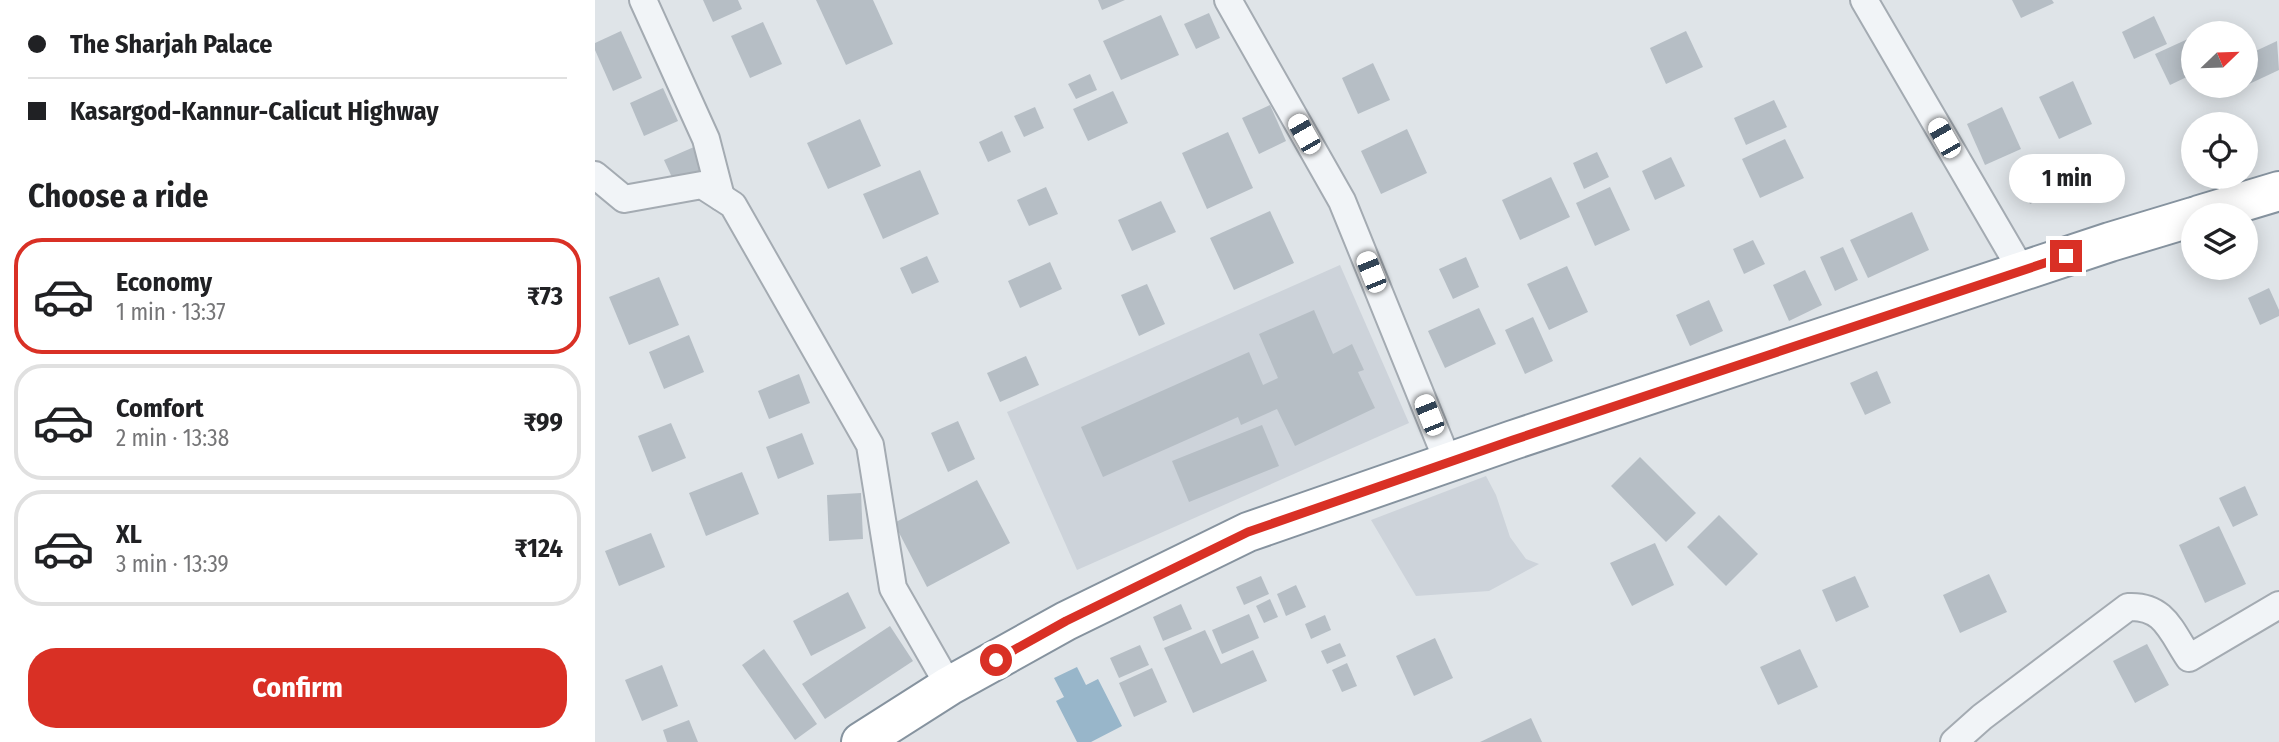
<!DOCTYPE html>
<meta charset="utf-8">
<style>
:root{--surface:#fff;--page:#f6f6f6;--text:#202124;--muted:#757577;--line:#e0e0e0;--accent:#d93025}
body{margin:0;font-family:"Fira Sans Condensed",sans-serif;background:var(--page);color:var(--text);height:100vh;display:flex;flex-direction:column;font-size:26px;white-space:nowrap}
*{box-sizing:border-box;margin:0}
p{font-size:23px;color:var(--muted)}
.icon{flex:none;width:38px;height:38px;fill:none;stroke:currentColor;stroke-width:2;stroke-linecap:round;stroke-linejoin:round}
.map{position:relative;flex:1;overflow:hidden}
.side{display:flex;flex-direction:column;background:var(--surface);width:595px}
.side>*{flex:none}
.hud{display:grid;align-content:center;height:154px;padding:0 28px;background:var(--surface)}
.needle{width:46px;rotate:67deg}
.buttons{position:absolute;left:1586px;top:21px;display:grid;gap:14px}
.buttons a{display:grid;place-items:center;width:77px;height:77px;border-radius:50%;background:var(--surface);box-shadow:0 4px 18px #0003;font-size:35px}
.end{position:absolute;width:32px;height:32px;margin:-16px;border:9px solid #d93025;background:#fff;box-shadow:0 0 0 4px #fff}
.from{border-radius:50%}
.bubble{position:absolute;height:49px;border-radius:24px;background:var(--surface);box-shadow:0 4px 18px #0003;font-size:23px;font-weight:700;line-height:49px;text-align:center}
.car{position:absolute;width:21px;height:42px;margin:-21px -10px;border-radius:9px;box-shadow:0 0 5px 2px #0007;background:linear-gradient(#fff 24%,#345 0 40%,#fff 0 76%,#345 0 86%,#fff 0)}
.hud b{display:flex;align-items:center;gap:24px;height:66px;font-size:26px}
.hud b+b{border-top:2px solid var(--line)}
.hud i{width:18px;height:18px;background:var(--text)}
ul{padding:0;list-style:none}
li{display:flex;align-items:center;gap:21px;height:116px;margin:0 14px 10px;padding:0 14px;border:4px solid var(--line);border-radius:28px}
li div{flex:1}
li b{display:block;font-size:26px}
li em{font-style:normal;font-weight:700}
li.selected{border-color:var(--accent)}
li>.icon{width:63px;height:63px;stroke-width:1.5}
h2{padding:0 28px;font-size:32px;line-height:84px}
.action{display:flex;gap:14px;margin-top:auto;padding:14px 28px}
.action a{flex:1;height:80px;border-radius:28px;background:var(--accent);color:#fff;font-size:28px;font-weight:700;line-height:80px;text-align:center}
main{display:flex;flex:1;min-height:0}
.map>svg:first-child{display:block}
.built{fill:#cdd3da}
.water{fill:#98b6ca}
.building{fill:#b6bec5}
.lines{fill:none;stroke-linecap:round;stroke-linejoin:round}
.minor-casing{stroke:#a4abb2;stroke-width:30}
.trunk-casing{stroke:#86939f;stroke-width:42}
.minor{stroke:#f1f4f7;stroke-width:26}
.trunk{stroke:#fff;stroke-width:38}
.route{stroke:#d93025;stroke-width:9}
</style>
<main>
<section class="side">
<div class="hud">
<b><i class="from"></i>The Sharjah Palace</b>
<b><i></i>Kasargod-Kannur-Calicut Highway</b>
</div>
<h2>Choose a ride</h2>
<ul>
<li class="selected"><svg class="icon" aria-label="car" viewBox="0 0 24 24"><path d="M5 17H2v-5l4-1 3-4h7l3 4 3 1v5h-3M9 17h6M6 11h13"/><circle cx="7" cy="17" r="2"/><circle cx="17" cy="17" r="2"/></svg><div><b>Economy</b><p>1 min · 13:37</p></div><em>₹73</em></li>
<li><svg class="icon" aria-label="car" viewBox="0 0 24 24"><path d="M5 17H2v-5l4-1 3-4h7l3 4 3 1v5h-3M9 17h6M6 11h13"/><circle cx="7" cy="17" r="2"/><circle cx="17" cy="17" r="2"/></svg><div><b>Comfort</b><p>2 min · 13:38</p></div><em>₹99</em></li>
<li><svg class="icon" aria-label="car" viewBox="0 0 24 24"><path d="M5 17H2v-5l4-1 3-4h7l3 4 3 1v5h-3M9 17h6M6 11h13"/><circle cx="7" cy="17" r="2"/><circle cx="17" cy="17" r="2"/></svg><div><b>XL</b><p>3 min · 13:39</p></div><em>₹124</em></li>
</ul>
<div class="action"><a>Confirm</a></div>
</section>
<div class="map">
<svg width="1684" height="742" viewBox="0 0 1684 742">
<rect width="100%" height="100%" fill="#dfe4e8"/>
<g class="built">
<path d="M745,265L814,423L482,570L412,412Z"/>
<path d="M891,476L901,495L915,537L931,559L944,564L894,591L821,596L776,520Z"/>
</g>
<path class="water" d="M482,667L491,685L503,679L527,726L496,742H482L461,701L469,697L459,678Z"/>
<g class="building">
<path d="M108,0H143L147,9L118,22Z"/>
<path d="M221,0H278L298,44L251,65Z"/>
<path d="M503,0H530L507,10Z"/>
<path d="M1417,0H1457L1459,3L1426,18Z"/>
<path d="M614,13L625,38L601,49L589,24Z"/>
<path d="M566,15L584,55L526,80L508,41Z"/>
<path d="M1559,16L1572,44L1539,59L1527,32Z"/>
<path d="M168,22L187,64L155,78L136,36Z"/>
<path d="M26,31L47,78L18,91L0,50V43Z"/>
<path d="M1091,31L1108,67L1071,84L1055,48Z"/>
<path d="M1595,38L1598,43V74L1575,85L1560,54Z"/>
<path d="M1682,41L1684,70L1637,92L1634,86H1650V56Z"/>
<path d="M778,63L795,100L763,114L747,78Z"/>
<path d="M495,74L502,90L481,99L473,84Z"/>
<path d="M1478,81L1497,124L1464,139L1444,97Z"/>
<path d="M68,88L83,121L49,136L35,103Z"/>
<path d="M518,91L533,123L493,141L478,109Z"/>
<path d="M1179,100L1192,127L1151,145L1139,118Z"/>
<path d="M675,105L691,141L664,154L647,118Z"/>
<path d="M440,107L449,128L429,137L419,116Z"/>
<path d="M1407,107L1426,149L1390,165L1372,124Z"/>
<path d="M265,119L286,166L233,189L212,143Z"/>
<path d="M812,129L832,173L786,194L766,151Z"/>
<path d="M407,131L416,152L393,162L384,142Z"/>
<path d="M633,132L658,188L612,209L587,153Z"/>
<path d="M1190,139L1209,178L1165,198L1147,159Z"/>
<path d="M99,147L111,172L81,186L69,160Z"/>
<path d="M1002,152L1014,177L989,189L978,163Z"/>
<path d="M1076,157L1090,186L1060,200L1047,171Z"/>
<path d="M1448,160L1462,192L1435,204L1420,173Z"/>
<path d="M325,170L344,214L288,239L268,194Z"/>
<path d="M956,177L975,217L925,240L907,200Z"/>
<path d="M451,187L463,214L434,226L422,200Z"/>
<path d="M1015,187L1035,230L1000,246L981,203Z"/>
<path d="M566,201L581,232L537,251L523,220Z"/>
<path d="M675,211L699,263L639,290L615,238Z"/>
<path d="M1317,212L1334,250L1273,278L1255,240Z"/>
<path d="M1158,240L1170,264L1149,274L1138,249Z"/>
<path d="M1248,247L1263,280L1240,291L1225,257Z"/>
<path d="M332,256L344,282L317,294L305,268Z"/>
<path d="M871,257L884,287L858,299L844,269Z"/>
<path d="M455,262L467,289L425,308L413,281Z"/>
<path d="M972,266L993,312L954,330L932,284Z"/>
<path d="M1210,270L1227,305L1194,321L1178,285Z"/>
<path d="M64,277L84,325L34,345L14,297Z"/>
<path d="M552,284L570,324L544,336L526,295Z"/>
<path d="M1674,288L1684,310V316L1665,325L1653,298Z"/>
<path d="M1114,300L1128,331L1095,346L1081,315Z"/>
<path d="M884,308L901,344L850,368L833,331Z"/>
<path d="M719,310L738,354L757,344L769,370L763,372L780,408L700,446L682,409L646,425L643,417L508,477L486,427L654,352L668,385L683,378L664,334Z"/>
<path d="M938,317L958,361L930,374L910,330Z"/>
<path d="M94,335L109,372L69,389L54,352Z"/>
<path d="M431,356L444,385L405,402L392,373Z"/>
<path d="M1282,371L1296,403L1270,415L1255,383Z"/>
<path d="M204,374L215,403L174,419L163,391Z"/>
<path d="M363,421L380,459L353,472L336,433Z"/>
<path d="M76,423L91,458L57,472L43,436Z"/>
<path d="M667,425L684,466L594,502L577,461Z"/>
<path d="M207,433L219,464L183,479L171,447Z"/>
<path d="M1045,457L1101,513L1071,542L1016,486Z"/>
<path d="M147,472L164,514L111,536L94,493Z"/>
<path d="M382,480L415,543L332,587L299,523Z"/>
<path d="M1650,486L1663,515L1638,527L1624,498Z"/>
<path d="M266,493L268,539L234,541L232,495Z"/>
<path d="M1124,515L1163,554L1131,586L1092,547Z"/>
<path d="M1624,526L1651,584L1610,603L1584,545Z"/>
<path d="M56,533L70,567L24,586L10,551Z"/>
<path d="M1060,543L1079,585L1037,606L1015,563Z"/>
<path d="M1394,574L1412,612L1365,633L1348,595Z"/>
<path d="M666,576L674,594L649,605L641,587Z"/>
<path d="M1260,576L1274,607L1241,622L1227,590Z"/>
<path d="M701,585L711,607L691,616L682,594Z"/>
<path d="M253,592L271,628L216,656L198,621Z"/>
<path d="M675,599L683,617L669,623L661,606Z"/>
<path d="M586,604L597,629L568,641L558,617Z"/>
<path d="M654,614L664,638L627,654L617,630Z"/>
<path d="M730,615L736,630L716,639L710,624Z"/>
<path d="M295,626L318,661L230,719L207,684Z"/>
<path d="M610,630L626,664L658,650L672,681L598,713L569,648Z"/>
<path d="M840,638L858,678L819,696L801,656Z"/>
<path d="M745,643L751,656L732,664L726,651Z"/>
<path d="M1552,644L1574,685L1540,703L1518,661Z"/>
<path d="M545,645L554,665L524,678L515,658Z"/>
<path d="M169,649L222,724L200,740L147,665Z"/>
<path d="M1205,649L1223,687L1183,705L1165,667Z"/>
<path d="M752,663L762,686L747,692L737,670Z"/>
<path d="M67,665L83,706L47,721L30,680Z"/>
<path d="M557,668L572,702L539,717L524,683Z"/>
<path d="M936,718L947,742H885Z"/>
<path d="M94,720L103,742H72L68,730Z"/>
</g>
<g class="lines">
<defs>
<g id="minor">
<path d="M48,0L111,139L126,197"/>
<path d="M633,0L747,201L853,462"/>
<path d="M1269,0L1427,271"/>
<path d="M0,175L29,199L107,185L138,205L275,445L298,588L354,686"/>
<path d="M1359,742L1387,717L1533,607C1569,605 1576,631 1594,658L1684,605"/>
</g>
<g id="trunk">
<path d="M1604,215L1684,191"/>
<path d="M266,742L354,686L471,621L653,532L918,440L1515,242L1598,217"/>
</g>
</defs>
<use href="#minor" class="minor-casing"/>
<use href="#trunk" class="trunk-casing"/>
<use href="#minor" class="minor"/>
<use href="#trunk" class="trunk"/>
</g>
<g class="lines">
<path class="route" d="M401,660L471,621L653,532L918,440L1471,256"/>
</g>
</svg>
<div class="buttons">
<a><svg class="needle" viewBox="-14 -14 28 28"><path d="M0-13l5 13h-10z" fill="#e53935"/><path d="M0 13l5-13h-10z" fill="#757577"/></svg></a>
<a><svg class="icon" aria-label="locate" viewBox="0 0 24 24"><circle cx="12" cy="12" r="6"/><path d="M12 2v4M12 18v4M2 12h4M18 12h4"/></svg></a>
<a><svg class="icon" aria-label="layers" viewBox="0 0 24 24"><path d="M12 4l9 5-9 5-9-5zM3 14l9 5 9-5"/></svg></a>
</div>
<i class="end from" style="left:401px;top:660px"></i>
<i class="end" style="left:1471px;top:256px"></i>
<div class="bubble" style="left:1414px;top:154px;width:116px">1 min</div>
<i class="car" style="left:709px;top:134px;rotate:330deg"></i>
<i class="car" style="left:1349px;top:138px;rotate:330deg"></i>
<i class="car" style="left:776px;top:272px;rotate:338deg"></i>
<i class="car" style="left:834px;top:415px;rotate:338deg"></i>
</div>
</main>
